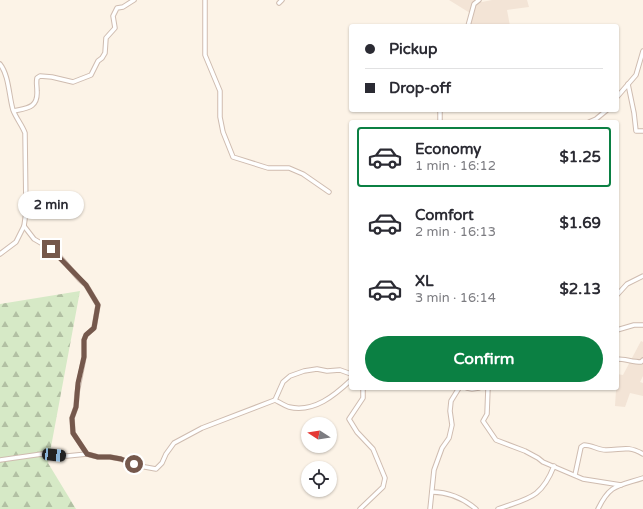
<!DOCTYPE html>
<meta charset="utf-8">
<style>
:root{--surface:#fff;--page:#f2f2f3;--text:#2b2b33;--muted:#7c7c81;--line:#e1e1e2;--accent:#0b8043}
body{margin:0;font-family:"Varela Round",sans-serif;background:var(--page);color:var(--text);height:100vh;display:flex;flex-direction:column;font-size:15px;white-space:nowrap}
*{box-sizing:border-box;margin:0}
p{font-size:13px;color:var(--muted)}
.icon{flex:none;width:22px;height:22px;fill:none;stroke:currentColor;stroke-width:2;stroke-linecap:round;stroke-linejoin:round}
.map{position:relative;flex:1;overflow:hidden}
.side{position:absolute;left:349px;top:120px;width:270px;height:270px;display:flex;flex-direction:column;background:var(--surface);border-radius:4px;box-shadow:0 1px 3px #0004}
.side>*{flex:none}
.banner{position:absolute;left:349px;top:24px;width:270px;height:88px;border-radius:4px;box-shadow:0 1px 3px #0004;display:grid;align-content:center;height:88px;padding:0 16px;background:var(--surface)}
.needle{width:26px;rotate:282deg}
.buttons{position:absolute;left:301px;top:417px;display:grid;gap:8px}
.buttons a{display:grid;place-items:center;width:36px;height:36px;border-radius:50%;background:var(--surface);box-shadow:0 1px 3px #0004;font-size:20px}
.end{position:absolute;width:18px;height:18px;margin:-9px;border:5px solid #75584c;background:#fff;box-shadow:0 0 0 2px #fff}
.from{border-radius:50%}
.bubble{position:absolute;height:28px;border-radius:14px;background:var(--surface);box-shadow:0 1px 3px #0004;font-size:13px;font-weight:700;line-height:28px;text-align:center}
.car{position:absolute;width:12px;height:24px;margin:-12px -6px;border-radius:5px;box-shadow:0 0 3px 1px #0007;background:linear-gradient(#222 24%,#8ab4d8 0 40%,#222 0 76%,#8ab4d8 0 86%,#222 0)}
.banner b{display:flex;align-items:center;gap:14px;height:38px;font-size:15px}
.banner b+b{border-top:1px solid var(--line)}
.banner i{width:10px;height:10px;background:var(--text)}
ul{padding:7px 0 0;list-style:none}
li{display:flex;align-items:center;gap:12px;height:60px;margin:0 8px 6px;padding:0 8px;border:2px solid transparent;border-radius:4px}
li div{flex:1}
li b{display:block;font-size:15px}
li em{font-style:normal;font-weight:700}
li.current{border-color:var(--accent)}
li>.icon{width:36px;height:36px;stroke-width:1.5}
.primary-button{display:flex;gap:8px;margin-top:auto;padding:8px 16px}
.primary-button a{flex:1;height:46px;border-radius:24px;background:var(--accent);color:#fff;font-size:16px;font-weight:700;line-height:46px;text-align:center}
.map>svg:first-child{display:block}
.residential{fill:#f3e4d6}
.forest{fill:url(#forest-firs)}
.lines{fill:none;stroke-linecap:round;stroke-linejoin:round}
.street-casing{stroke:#cfbcb0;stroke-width:5.5}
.street{stroke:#fff;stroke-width:3.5}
.route{stroke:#75584c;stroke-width:5}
</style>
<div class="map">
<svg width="643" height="509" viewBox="0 0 643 509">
<defs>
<pattern id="forest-firs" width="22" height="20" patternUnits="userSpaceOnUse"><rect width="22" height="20" fill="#d6e9c6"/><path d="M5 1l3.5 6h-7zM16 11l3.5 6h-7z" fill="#b2c0a3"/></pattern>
</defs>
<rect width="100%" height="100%" fill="#fcf3e7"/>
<g class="residential">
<path d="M449,0H478L482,2L492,0H527L529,7L507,10L510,26H467L470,13Z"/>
<path d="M641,341L643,342V376L640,382L643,383V396L630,393L625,407L615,406L617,374L623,375Z"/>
</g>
<path class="forest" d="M80,291L48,463L76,509H0V304Z"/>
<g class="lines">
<defs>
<g id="street">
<path d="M205,0V55L220,91V117L223,132L233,157L268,168H289L303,174L329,192"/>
<path d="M279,3L282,0"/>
<path d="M468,26L474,4L479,0"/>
<path d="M0,64C9,75 9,97 13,110C16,118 22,125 25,133L26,212L24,226L34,239L51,249L61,258L80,280L86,285L98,305L94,328L86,335L84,340V357L77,393L76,407L72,418L73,433L87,454"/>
<path d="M628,84L634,113L636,131H643"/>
<path d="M617,97L636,75L643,51"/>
<path d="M14,111C27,108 38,108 37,91C37,85 36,83 37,78L40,76L52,77L73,82L91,75L98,61L102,58L105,53L106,38L115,28L113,16L117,8L123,7L134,0"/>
<path d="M440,122V110"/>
<path d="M589,122L596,119L607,110"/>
<path d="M0,254L16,242L24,226"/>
<path d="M617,295L627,284L643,276"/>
<path d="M617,330L634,325H643"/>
<path d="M617,359C625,359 633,362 641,362L643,360"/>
<path d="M467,388L472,389L479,388"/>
<path d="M488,388L487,414L483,421L496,440L525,451L538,458L543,462L583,479L621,485"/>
<path d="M275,400L283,382L290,376L304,371L317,369L327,371L340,370L351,374"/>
<path d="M0,460L42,454L67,456L87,454L98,457H110L121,459L134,465L156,469L162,463L166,454L174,443L202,428L275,400C279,402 285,406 289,407C314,413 335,395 351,380"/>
<path d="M575,475L581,447L584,445C592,445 598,450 606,450C622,450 627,445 643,454"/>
<path d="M432,492C448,492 464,499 476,509"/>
<path d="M360,509L383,487L385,478L373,449L357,432L349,419L363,398V388"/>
<path d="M430,509L434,470L442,448L449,438L452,425L450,411L451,401L459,388"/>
<path d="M498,509C528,498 541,499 554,466"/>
<path d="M598,509C610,484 618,486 643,478"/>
</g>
</defs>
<use href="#street" class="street-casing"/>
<use href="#street" class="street"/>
</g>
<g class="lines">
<path class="route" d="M51,249L86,285L98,305L94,328L86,335L84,340V357L78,383L76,407L72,418L73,433L87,454L98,457H110L121,459L134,464"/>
</g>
</svg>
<div class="buttons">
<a><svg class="needle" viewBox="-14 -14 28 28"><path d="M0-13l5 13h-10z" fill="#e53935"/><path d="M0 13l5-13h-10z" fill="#7c7c81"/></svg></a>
<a><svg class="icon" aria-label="locate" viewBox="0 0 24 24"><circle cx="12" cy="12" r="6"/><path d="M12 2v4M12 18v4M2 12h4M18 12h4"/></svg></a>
</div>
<i class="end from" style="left:134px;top:464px"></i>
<i class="end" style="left:51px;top:249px"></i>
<div class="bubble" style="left:18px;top:191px;width:66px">2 min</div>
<i class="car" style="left:54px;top:455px;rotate:96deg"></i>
<div class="banner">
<b><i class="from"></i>Pickup</b>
<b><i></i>Drop-off</b>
</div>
<section class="side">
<ul>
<li class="current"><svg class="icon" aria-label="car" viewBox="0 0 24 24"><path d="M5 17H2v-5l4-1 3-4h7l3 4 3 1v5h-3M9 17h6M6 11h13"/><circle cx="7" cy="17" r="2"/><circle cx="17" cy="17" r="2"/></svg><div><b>Economy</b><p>1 min · 16:12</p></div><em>$1.25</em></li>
<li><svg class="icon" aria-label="car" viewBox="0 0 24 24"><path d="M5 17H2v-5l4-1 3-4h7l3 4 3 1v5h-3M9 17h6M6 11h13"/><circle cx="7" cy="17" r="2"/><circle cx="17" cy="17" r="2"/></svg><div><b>Comfort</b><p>2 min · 16:13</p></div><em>$1.69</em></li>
<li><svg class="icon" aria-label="car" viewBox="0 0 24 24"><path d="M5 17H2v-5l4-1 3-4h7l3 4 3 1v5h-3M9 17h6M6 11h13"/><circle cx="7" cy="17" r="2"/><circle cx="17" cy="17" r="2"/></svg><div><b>XL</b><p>3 min · 16:14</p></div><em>$2.13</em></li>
</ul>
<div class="primary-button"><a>Confirm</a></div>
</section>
</div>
